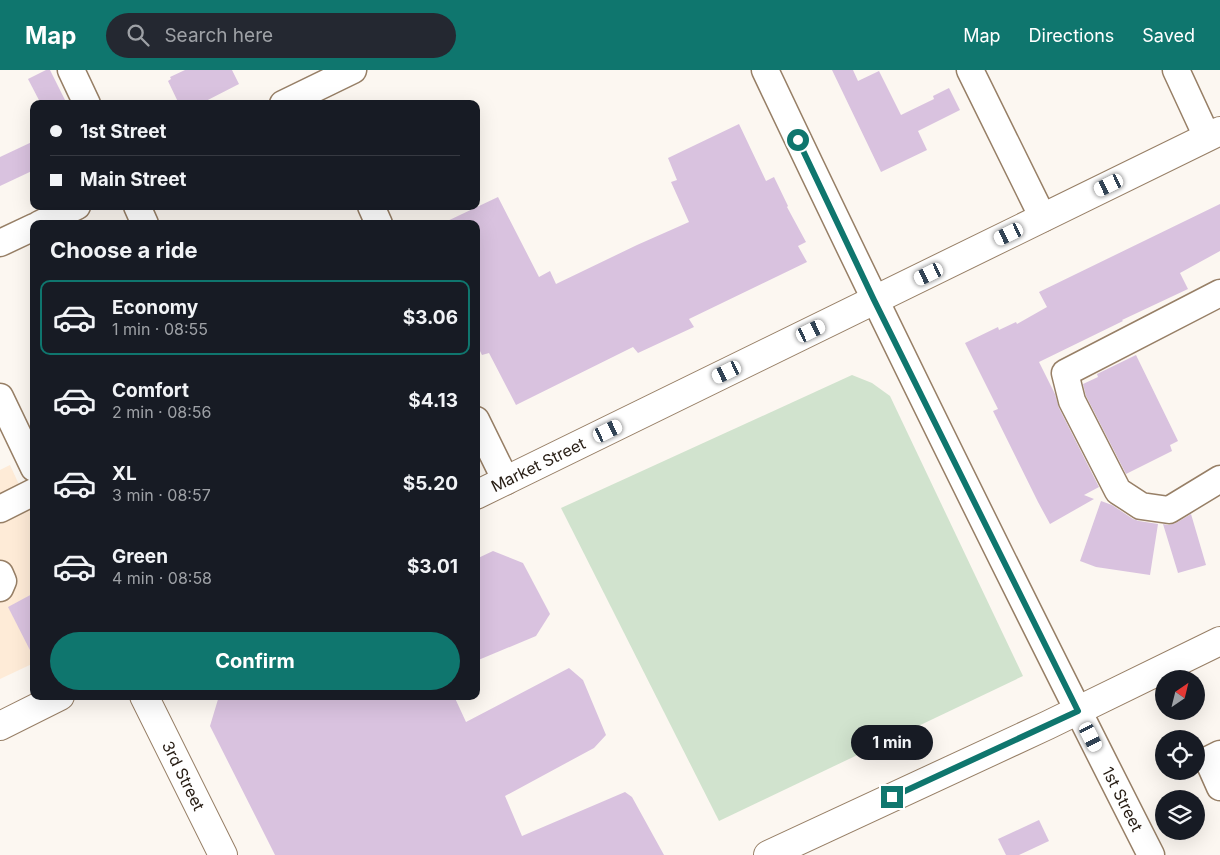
<!DOCTYPE html>
<meta charset="utf-8">
<style>
:root{--surface:#171b24;--page:#242831;--text:#f1f3f6;--muted:#9ea1a6;--line:#363941;--accent:#0f766e}
body{margin:0;font-family:Inter,sans-serif;background:var(--page);color:var(--text);height:100vh;display:flex;flex-direction:column;font-size:19px;white-space:nowrap}
*{box-sizing:border-box;margin:0}
p{font-size:16px;color:var(--muted)}
.icon{flex:none;width:28px;height:28px;fill:none;stroke:currentColor;stroke-width:2;stroke-linecap:round;stroke-linejoin:round}
.map{position:relative;flex:1;overflow:hidden}
.panel{position:absolute;left:30px;top:150px;width:450px;height:480px;display:flex;flex-direction:column;background:var(--surface);border-radius:10px;box-shadow:0 5px 20px #0002}
.panel>*{flex:none}
.hud{position:absolute;left:30px;top:30px;width:450px;height:110px;border-radius:10px;box-shadow:0 5px 20px #0002;display:grid;align-content:center;height:110px;padding:0 20px;background:var(--surface)}
.needle{width:32px;rotate:35deg}
.controls{position:absolute;left:1155px;top:600px;display:grid;gap:10px}
.controls a{display:grid;place-items:center;width:50px;height:50px;border-radius:50%;background:var(--surface);box-shadow:0 5px 20px #0002;font-size:25px}
.end{position:absolute;width:22px;height:22px;margin:-11px;border:6px solid #0f766e;background:#fff;box-shadow:0 0 0 2px #fff}
.from{border-radius:50%}
.bubble{position:absolute;height:35px;border-radius:18px;background:var(--surface);box-shadow:0 5px 20px #0002;font-size:16px;font-weight:700;line-height:35px;text-align:center}
.car{position:absolute;width:15px;height:30px;margin:-15px -8px;border-radius:6px;box-shadow:0 0 4px 1px #0007;background:linear-gradient(#fff 24%,#345 0 40%,#fff 0 76%,#345 0 86%,#fff 0)}
.hud b{display:flex;align-items:center;gap:18px;height:48px;font-size:19px}
.hud b+b{border-top:1px solid var(--line)}
.hud i{width:12px;height:12px;background:var(--text)}
ul{padding:0;list-style:none}
li{display:flex;align-items:center;gap:15px;height:75px;margin:0 10px 8px;padding:0 10px;border:2px solid transparent;border-radius:10px}
li div{flex:1}
li b{display:block;font-size:19px}
li em{font-style:normal;font-weight:700}
li.selected{border-color:var(--accent)}
li>.icon{width:45px;height:45px;stroke-width:1.5}
h2{padding:0 20px;font-size:22px;line-height:60px}
.button{display:flex;gap:10px;margin-top:auto;padding:10px 20px}
.button a{flex:1;height:58px;border-radius:30px;background:var(--accent);color:#fff;font-size:20px;font-weight:700;line-height:58px;text-align:center}
header{display:flex;align-items:center;gap:30px;box-sizing:border-box;height:70px;padding:0 25px;background:var(--accent);color:#fff}
header strong{font-size:24px}
nav{display:flex;gap:28px;margin-inline-start:auto;font-size:18px}
.search{width:350px;height:45px;background:var(--page);display:flex;align-items:center;gap:12px;box-sizing:border-box;padding:0 18px;border-radius:28px;color:var(--muted);font-size:19px}
.map>svg:first-child{display:block}
.built{fill:#feebd7}
.green{fill:#d1e3ce}
.building{fill:#d9c2df}
.lines{fill:none;stroke-linecap:round;stroke-linejoin:round}
.minor-casing{stroke:#977f66;stroke-width:29}
.major-casing{stroke:#977f66;stroke-width:30}
.minor{stroke:#fff;stroke-width:26}
.major{stroke:#fff;stroke-width:28}
.route{stroke:#0f766e;stroke-width:6}
.labels{text-anchor:middle;stroke-width:5;stroke-linejoin:round;paint-order:stroke}
.street-label{font-size:16px;fill:#261c13;stroke:#fff}
</style>
<header>
<strong>Map</strong>
<div class="search"><svg class="icon" aria-label="search" viewBox="0 0 24 24"><circle cx="10" cy="10" r="6"/><path d="M15 15l6 6"/></svg>Search here</div>
<nav><a>Map</a><a>Directions</a><a>Saved</a></nav>
</header>
<div class="map">
<svg width="1220" height="785" viewBox="0 0 1220 785">
<rect width="100%" height="100%" fill="#fcf7f1"/>
<path class="built" d="M10,395L34,447V593L0,609V400Z"/>
<path class="green" d="M852,305L872,313L890,326L1023,606L719,751L561,438Z"/>
<g class="building">
<path d="M46,0H50L67,34H41L28,9Z"/>
<path d="M185,0H232L239,14L200,34H179L168,11L171,9L170,7Z"/>
<path d="M832,0H853L858,11L879,1L901,45L934,29L933,26L949,18L960,40L918,61L927,80L881,102Z"/>
<path d="M739,54L766,111L774,107L788,136L787,137L806,172L798,176L807,192L689,249L694,257L638,283L633,277L516,335L489,283L482,285L476,273V154H441L498,127L539,207L550,201L556,214L637,175L689,152L671,112L677,110L668,88Z"/>
<path d="M34,71V100L0,116V87Z"/>
<path d="M1220,134V181L1180,203L1188,219L1122,250L1123,251L1039,292L1055,324L1059,338L1099,417L1084,425L1094,429L1050,454L1038,432L993,341L998,339L965,273L998,257L999,260L1016,252L1017,254L1047,237L1039,222Z"/>
<path d="M1136,285L1178,371L1170,375L1172,381L1126,404L1086,326L1083,314L1098,307L1097,304Z"/>
<path d="M1101,431L1112,435L1133,449L1139,451L1158,454L1150,505L1096,497L1080,491Z"/>
<path d="M1191,444L1206,495L1178,503L1163,454L1168,455L1176,453Z"/>
<path d="M493,481L523,493L550,544L536,566L476,591V489Z"/>
<path d="M34,523V588L8,537Z"/>
<path d="M569,598L583,610L606,665L594,678L505,726L522,766L625,722L632,727L664,785H275L210,656L219,626H454L466,652Z"/>
<path d="M1039,750L1049,771L1019,785H1006L998,769Z"/>
</g>
<g class="lines">
<defs>
<g id="minor">
<path d="M71,0L87,34"/>
<path id="s1" d="M765,0C890,264 1019,525 1151,785"/>
<path d="M970,0L1043,148"/>
<path d="M1176,0L1207,67"/>
<path d="M283,34L353,0"/>
<path d="M137,136L145,154"/>
<path d="M371,136L379,154"/>
<path d="M40,154L77,136"/>
<path d="M0,173L34,157"/>
<path d="M1220,223L1065,303L1072,331L1118,421L1141,436L1169,440L1220,409"/>
<path d="M0,327L34,398"/>
<path d="M476,350L506,411"/>
<path d="M0,439L34,422"/>
<path d="M0,504L3,511L0,518"/>
<path d="M1220,684L1208,690L1220,717"/>
</g>
<g id="major">
<path id="s2" d="M476,425L1220,61"/>
<path id="s3" d="M144,626L223,785"/>
<path d="M0,656L60,626"/>
<path d="M768,785L1048,655L1220,571"/>
</g>
</defs>
<use href="#minor" class="minor-casing"/>
<use href="#major" class="major-casing"/>
<use href="#minor" class="minor"/>
<use href="#major" class="major"/>
</g>
<g class="lines">
<path class="route" d="M798,70L874,230L1078,641L892,727"/>
</g>
<g class="labels">
<g class="street-label">
<text dy="6" stroke="none"><textPath href="#s2" startOffset="69">Market Street</textPath></text>
<text dy="6" stroke="none"><textPath href="#s3" startOffset="89">3rd Street</textPath></text>
<text dy="6" stroke="none"><textPath href="#s1" startOffset="812">1st Street</textPath></text>
</g>
</g>
</svg>
<div class="controls">
<a><svg class="needle" viewBox="-14 -14 28 28"><path d="M0-13l5 13h-10z" fill="#e53935"/><path d="M0 13l5-13h-10z" fill="#9ea1a6"/></svg></a>
<a><svg class="icon" aria-label="locate" viewBox="0 0 24 24"><circle cx="12" cy="12" r="6"/><path d="M12 2v4M12 18v4M2 12h4M18 12h4"/></svg></a>
<a><svg class="icon" aria-label="layers" viewBox="0 0 24 24"><path d="M12 4l9 5-9 5-9-5zM3 14l9 5 9-5"/></svg></a>
</div>
<i class="end from" style="left:798px;top:70px"></i>
<i class="end" style="left:892px;top:727px"></i>
<div class="bubble" style="left:851px;top:655px;width:82px">1 min</div>
<i class="car" style="left:1109px;top:115px;rotate:244deg"></i>
<i class="car" style="left:1009px;top:164px;rotate:244deg"></i>
<i class="car" style="left:929px;top:204px;rotate:244deg"></i>
<i class="car" style="left:811px;top:261px;rotate:64deg"></i>
<i class="car" style="left:727px;top:302px;rotate:244deg"></i>
<i class="car" style="left:608px;top:361px;rotate:64deg"></i>
<i class="car" style="left:1091px;top:667px;rotate:153deg"></i>
<div class="hud">
<b><i class="from"></i>1st Street</b>
<b><i></i>Main Street</b>
</div>
<section class="panel">
<h2>Choose a ride</h2>
<ul>
<li class="selected"><svg class="icon" aria-label="car" viewBox="0 0 24 24"><path d="M5 17H2v-5l4-1 3-4h7l3 4 3 1v5h-3M9 17h6M6 11h13"/><circle cx="7" cy="17" r="2"/><circle cx="17" cy="17" r="2"/></svg><div><b>Economy</b><p>1 min · 08:55</p></div><em>$3.06</em></li>
<li><svg class="icon" aria-label="car" viewBox="0 0 24 24"><path d="M5 17H2v-5l4-1 3-4h7l3 4 3 1v5h-3M9 17h6M6 11h13"/><circle cx="7" cy="17" r="2"/><circle cx="17" cy="17" r="2"/></svg><div><b>Comfort</b><p>2 min · 08:56</p></div><em>$4.13</em></li>
<li><svg class="icon" aria-label="car" viewBox="0 0 24 24"><path d="M5 17H2v-5l4-1 3-4h7l3 4 3 1v5h-3M9 17h6M6 11h13"/><circle cx="7" cy="17" r="2"/><circle cx="17" cy="17" r="2"/></svg><div><b>XL</b><p>3 min · 08:57</p></div><em>$5.20</em></li>
<li><svg class="icon" aria-label="car" viewBox="0 0 24 24"><path d="M5 17H2v-5l4-1 3-4h7l3 4 3 1v5h-3M9 17h6M6 11h13"/><circle cx="7" cy="17" r="2"/><circle cx="17" cy="17" r="2"/></svg><div><b>Green</b><p>4 min · 08:58</p></div><em>$3.01</em></li>
</ul>
<div class="button"><a>Confirm</a></div>
</section>
</div>
